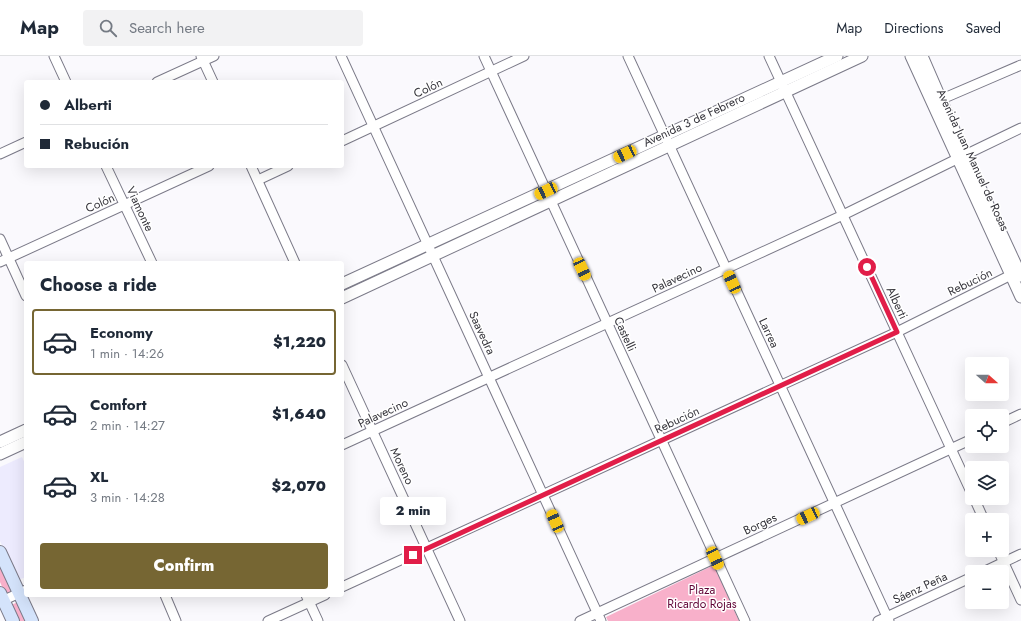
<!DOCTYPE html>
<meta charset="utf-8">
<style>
:root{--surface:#fff;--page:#f2f2f3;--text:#1f2937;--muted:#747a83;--line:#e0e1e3;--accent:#766633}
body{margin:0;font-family:Jost,sans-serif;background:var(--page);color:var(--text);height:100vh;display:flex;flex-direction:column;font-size:15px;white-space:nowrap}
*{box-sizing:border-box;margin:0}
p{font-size:13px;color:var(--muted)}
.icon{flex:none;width:22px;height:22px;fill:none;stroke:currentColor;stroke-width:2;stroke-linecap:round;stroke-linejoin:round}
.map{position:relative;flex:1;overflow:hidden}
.sheet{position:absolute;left:24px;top:205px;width:320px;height:336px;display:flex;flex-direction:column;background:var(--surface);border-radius:4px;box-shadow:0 4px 16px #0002}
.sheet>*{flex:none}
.banner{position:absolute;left:24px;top:24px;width:320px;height:88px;border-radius:4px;box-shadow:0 4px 16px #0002;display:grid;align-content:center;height:88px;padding:0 16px;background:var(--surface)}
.needle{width:26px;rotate:111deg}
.tools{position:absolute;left:965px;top:301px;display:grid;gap:8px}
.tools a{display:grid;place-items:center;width:44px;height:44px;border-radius:4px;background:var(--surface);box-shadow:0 4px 16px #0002;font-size:20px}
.end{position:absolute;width:18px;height:18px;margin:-9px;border:5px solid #e11d48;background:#fff;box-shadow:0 0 0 2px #fff}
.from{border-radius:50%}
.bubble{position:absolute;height:28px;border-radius:4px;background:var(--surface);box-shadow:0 4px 16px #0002;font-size:13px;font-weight:800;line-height:28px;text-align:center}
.car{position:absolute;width:12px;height:24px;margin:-12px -6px;border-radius:5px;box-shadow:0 0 3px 1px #0007;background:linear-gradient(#f5c518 24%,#345 0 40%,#f5c518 0 76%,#345 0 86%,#f5c518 0)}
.banner b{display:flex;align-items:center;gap:14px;height:38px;font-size:15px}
.banner b+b{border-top:1px solid var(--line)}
.banner i{width:10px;height:10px;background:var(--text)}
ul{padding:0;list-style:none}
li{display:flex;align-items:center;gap:12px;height:66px;margin:0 8px 6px;padding:0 8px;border:2px solid transparent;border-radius:4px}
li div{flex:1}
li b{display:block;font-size:15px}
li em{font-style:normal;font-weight:800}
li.on{border-color:var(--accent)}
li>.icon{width:36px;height:36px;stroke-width:1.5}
h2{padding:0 16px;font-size:18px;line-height:48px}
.primary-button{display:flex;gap:8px;margin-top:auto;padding:8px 16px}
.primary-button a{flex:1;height:46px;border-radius:4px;background:var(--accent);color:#fff;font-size:16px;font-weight:800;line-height:46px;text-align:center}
header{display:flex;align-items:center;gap:24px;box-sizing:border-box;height:56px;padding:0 20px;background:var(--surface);border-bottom:1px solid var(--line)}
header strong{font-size:19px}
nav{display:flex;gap:22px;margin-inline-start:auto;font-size:14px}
.search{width:280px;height:36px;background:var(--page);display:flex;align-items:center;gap:10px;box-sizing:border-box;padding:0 14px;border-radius:4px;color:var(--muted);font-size:15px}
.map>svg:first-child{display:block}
.built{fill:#edebfe}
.green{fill:#f8b0ca}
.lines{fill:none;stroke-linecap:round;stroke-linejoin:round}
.minor-casing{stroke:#7b7a88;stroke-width:11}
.tertiary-casing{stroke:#7b7a88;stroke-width:13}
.secondary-casing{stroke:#7b7a88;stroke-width:14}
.minor{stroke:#fff;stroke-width:9}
.tertiary{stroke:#fff;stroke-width:11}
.secondary{stroke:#d4e3fb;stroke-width:12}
.route{stroke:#e11d48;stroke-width:5}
.labels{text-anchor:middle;stroke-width:3;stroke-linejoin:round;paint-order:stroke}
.street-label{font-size:12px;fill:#35343b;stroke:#fff}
.park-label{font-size:12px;fill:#610436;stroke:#fff}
</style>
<header>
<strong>Map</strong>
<div class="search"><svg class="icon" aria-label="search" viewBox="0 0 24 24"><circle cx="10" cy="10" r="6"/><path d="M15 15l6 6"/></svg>Search here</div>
<nav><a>Map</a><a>Directions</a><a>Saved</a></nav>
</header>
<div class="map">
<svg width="1021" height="565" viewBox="0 0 1021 565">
<rect width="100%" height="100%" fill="#faf9fd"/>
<path class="built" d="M22,401L26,410V521L18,524L0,485V411Z"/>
<g class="green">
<path d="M714,509L739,565H608L606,561Z"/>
<path d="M0,510L12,537L6,540L0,526Z"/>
<path d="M18,546L26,565H19L11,549Z"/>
</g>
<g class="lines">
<defs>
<g id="minor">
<path d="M54,0L66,26"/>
<path d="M201,0L213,26"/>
<path d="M341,0L601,565"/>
<path d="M484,0L745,565"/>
<path d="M628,0L889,565"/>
<path d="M769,0L972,438"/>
<path d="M157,26L214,0"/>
<path d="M935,46L1021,9"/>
<path d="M342,85L524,0"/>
<path d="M0,98L26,86"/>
<path d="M106,110L152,207"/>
<path d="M251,110L295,207"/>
<path d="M258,124L288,110"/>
<path d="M0,183L26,240"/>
<path d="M0,206L209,110"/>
<path d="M342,309L460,565"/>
<path d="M1002,367L1021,358"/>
<path d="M342,389L843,159L965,99L1021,72"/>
<path d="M974,442L984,464"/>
<path d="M998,494L1021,544"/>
<path d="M983,516L1021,498"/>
<path d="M342,531L897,276L1017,216"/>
<path d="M165,539L176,565"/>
<path d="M306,539L318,565"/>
<path d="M0,546L26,534"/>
<path d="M268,565L325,539"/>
<path d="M580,565L972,383"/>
<path d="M878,565L972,521"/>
</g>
<g id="tertiary">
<path d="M911,0L1021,241"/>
<path d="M922,0L965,99L1021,220"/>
<path d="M342,228L837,0"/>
<path d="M342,242L862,0"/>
<path d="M0,386L26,374"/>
<path d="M0,398L26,386"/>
</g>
<g id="secondary">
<path d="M0,496L32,565"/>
<path d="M0,537L13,565"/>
</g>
</defs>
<use href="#minor" class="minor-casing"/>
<use href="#tertiary" class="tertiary-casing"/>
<use href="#secondary" class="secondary-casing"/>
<use href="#minor" class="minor"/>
<use href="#tertiary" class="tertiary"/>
<use href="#secondary" class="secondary"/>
</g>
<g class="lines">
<path class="route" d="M413,499L897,276L867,211"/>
</g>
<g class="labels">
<g class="street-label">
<text transform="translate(428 32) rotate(-25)" y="4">Colón</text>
<text transform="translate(694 64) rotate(-25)" y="4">Avenida 3 de Febrero</text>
<text transform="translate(973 104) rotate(65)" y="4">Avenida Juan Manuel de Rosas</text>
<text transform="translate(100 147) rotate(-24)" y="4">Colón</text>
<text transform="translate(140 153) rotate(65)" y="4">Viamonte</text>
<text transform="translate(677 222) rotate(-25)" y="4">Palavecino</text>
<text transform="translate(970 226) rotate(-26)" y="4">Rebución</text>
<text transform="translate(897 247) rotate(65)" y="4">Alberti</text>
<text transform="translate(482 277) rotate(65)" y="4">Saavedra</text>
<text transform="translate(769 277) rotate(65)" y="4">Larrea</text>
<text transform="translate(625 278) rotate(65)" y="4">Castelli</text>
<text transform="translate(383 357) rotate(-25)" y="4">Palavecino</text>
<text transform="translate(677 364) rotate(-25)" y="4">Rebución</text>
<text transform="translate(402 410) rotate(65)" y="4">Moreno</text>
<text transform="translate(760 468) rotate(-25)" y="4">Borges</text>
<text transform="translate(920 532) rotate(-25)" y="4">Sáenz Peña</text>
</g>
<g class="park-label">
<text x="702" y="538">Plaza<tspan x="702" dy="14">Ricardo Rojas</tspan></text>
</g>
</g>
</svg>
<div class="tools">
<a><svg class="needle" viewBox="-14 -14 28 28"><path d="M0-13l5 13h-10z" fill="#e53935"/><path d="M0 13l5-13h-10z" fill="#747a83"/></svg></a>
<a><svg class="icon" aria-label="locate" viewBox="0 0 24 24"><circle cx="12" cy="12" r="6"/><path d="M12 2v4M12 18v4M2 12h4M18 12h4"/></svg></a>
<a><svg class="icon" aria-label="layers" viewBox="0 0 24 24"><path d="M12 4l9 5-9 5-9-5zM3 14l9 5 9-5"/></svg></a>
<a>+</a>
<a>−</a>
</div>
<i class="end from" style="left:867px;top:211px"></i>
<i class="end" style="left:413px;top:499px"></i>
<div class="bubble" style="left:380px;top:441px;width:66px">2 min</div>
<i class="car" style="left:625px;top:98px;rotate:245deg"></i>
<i class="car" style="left:546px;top:135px;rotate:245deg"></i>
<i class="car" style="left:582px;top:213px;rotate:155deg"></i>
<i class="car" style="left:732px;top:226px;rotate:335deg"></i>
<i class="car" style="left:808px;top:460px;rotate:245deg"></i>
<i class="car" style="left:555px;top:465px;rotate:336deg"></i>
<i class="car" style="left:715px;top:502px;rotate:155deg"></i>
<div class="banner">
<b><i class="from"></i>Alberti</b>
<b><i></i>Rebución</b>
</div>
<section class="sheet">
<h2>Choose a ride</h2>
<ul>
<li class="on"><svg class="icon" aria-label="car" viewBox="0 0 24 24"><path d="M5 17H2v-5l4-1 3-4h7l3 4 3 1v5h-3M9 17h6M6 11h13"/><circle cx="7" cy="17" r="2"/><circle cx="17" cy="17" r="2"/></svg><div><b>Economy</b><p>1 min · 14:26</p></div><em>$1,220</em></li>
<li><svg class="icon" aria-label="car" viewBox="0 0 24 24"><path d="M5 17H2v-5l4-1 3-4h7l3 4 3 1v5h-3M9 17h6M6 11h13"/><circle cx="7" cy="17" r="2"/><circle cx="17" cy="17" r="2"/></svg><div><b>Comfort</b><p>2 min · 14:27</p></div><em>$1,640</em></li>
<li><svg class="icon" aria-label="car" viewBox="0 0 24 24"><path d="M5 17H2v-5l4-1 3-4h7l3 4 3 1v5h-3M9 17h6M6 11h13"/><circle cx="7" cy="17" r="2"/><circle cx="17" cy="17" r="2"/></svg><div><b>XL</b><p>3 min · 14:28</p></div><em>$2,070</em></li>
</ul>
<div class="primary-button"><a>Confirm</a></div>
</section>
</div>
